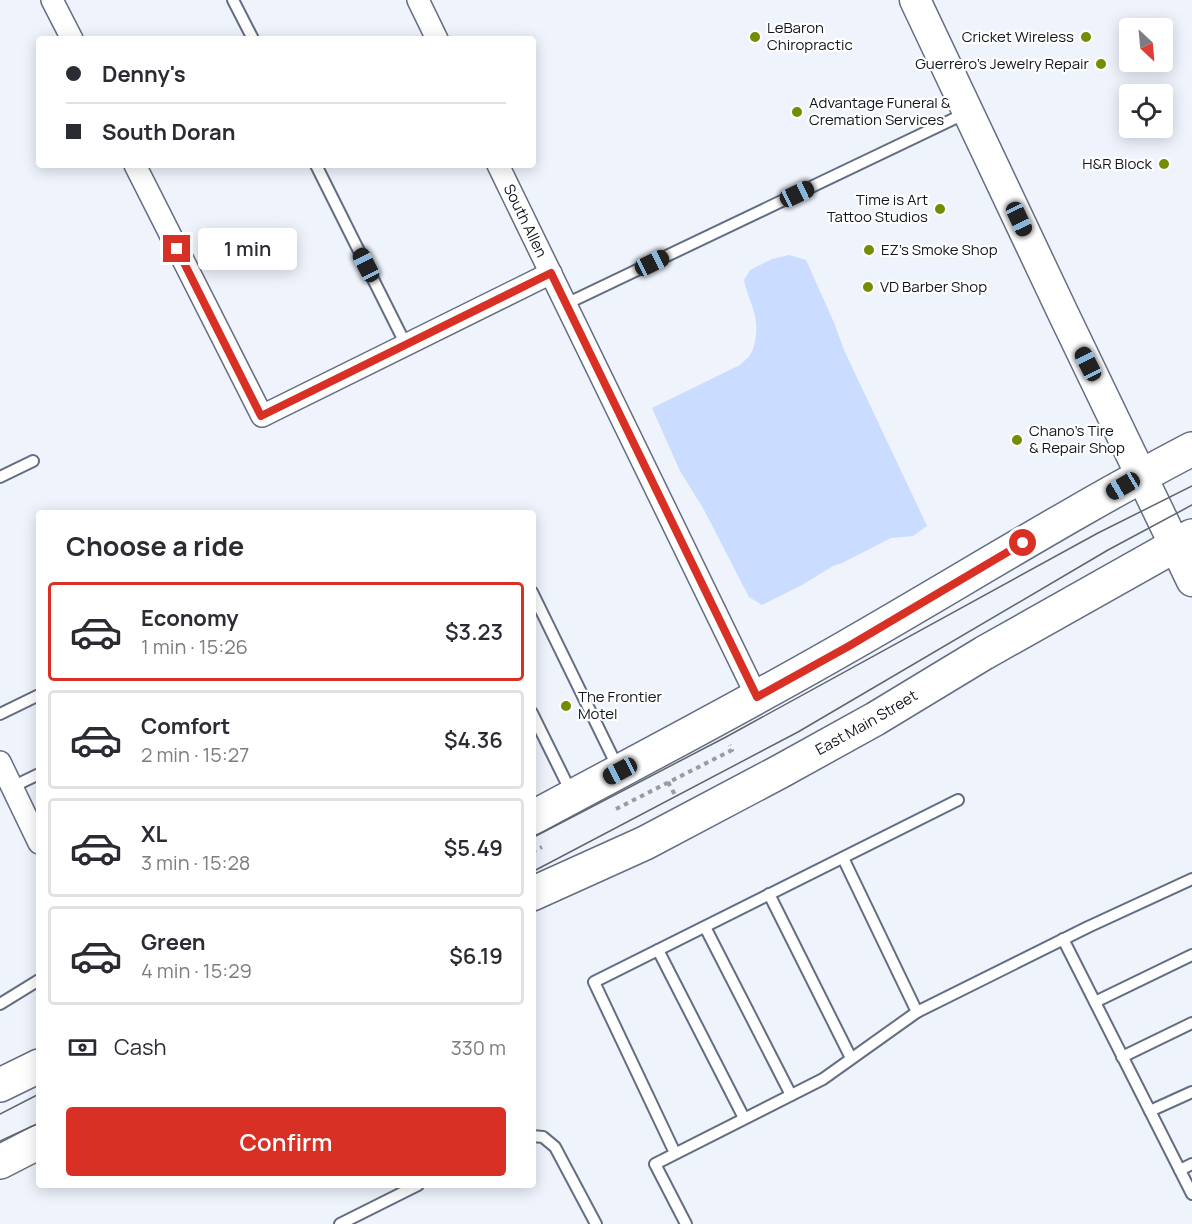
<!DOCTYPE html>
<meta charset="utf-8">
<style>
:root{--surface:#fff;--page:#f2f2f3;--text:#2b2b33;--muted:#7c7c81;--line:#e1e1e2;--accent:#d93025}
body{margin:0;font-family:Manrope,sans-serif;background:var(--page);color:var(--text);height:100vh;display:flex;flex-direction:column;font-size:22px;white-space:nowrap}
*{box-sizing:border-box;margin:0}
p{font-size:20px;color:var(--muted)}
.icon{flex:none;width:33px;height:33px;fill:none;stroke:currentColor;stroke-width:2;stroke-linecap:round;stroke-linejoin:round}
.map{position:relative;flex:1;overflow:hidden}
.sheet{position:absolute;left:36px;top:510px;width:500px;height:678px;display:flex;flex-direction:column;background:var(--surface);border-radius:6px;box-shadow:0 3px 15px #0003}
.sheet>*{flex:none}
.banner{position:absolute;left:36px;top:36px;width:500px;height:132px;border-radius:6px;box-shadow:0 3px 15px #0003;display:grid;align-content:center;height:132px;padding:0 30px;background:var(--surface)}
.needle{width:39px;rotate:154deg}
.controls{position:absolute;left:1119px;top:18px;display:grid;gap:12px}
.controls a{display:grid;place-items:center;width:54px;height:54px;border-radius:6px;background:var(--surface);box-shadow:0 3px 15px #0003;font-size:30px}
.end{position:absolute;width:27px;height:27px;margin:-14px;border:8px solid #d93025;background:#fff;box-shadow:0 0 0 3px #fff}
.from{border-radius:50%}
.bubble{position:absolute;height:42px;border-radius:6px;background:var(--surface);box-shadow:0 3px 15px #0003;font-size:20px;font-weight:600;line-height:42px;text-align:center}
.car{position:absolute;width:18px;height:36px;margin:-18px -9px;border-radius:8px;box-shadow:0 0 4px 2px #0007;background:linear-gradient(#222 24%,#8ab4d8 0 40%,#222 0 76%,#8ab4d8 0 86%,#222 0)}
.banner b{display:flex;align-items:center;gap:21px;height:57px;font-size:22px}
.banner b+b{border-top:2px solid var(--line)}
.banner i{width:15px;height:15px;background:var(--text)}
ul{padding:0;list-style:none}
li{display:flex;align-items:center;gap:18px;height:99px;margin:0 12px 9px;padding:0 18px;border:3px solid var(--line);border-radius:6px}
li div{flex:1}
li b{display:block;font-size:22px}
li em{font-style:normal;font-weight:600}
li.active{border-color:var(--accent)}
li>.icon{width:54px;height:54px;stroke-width:1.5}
h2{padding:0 30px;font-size:27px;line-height:72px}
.pay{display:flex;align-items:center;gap:15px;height:66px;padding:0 30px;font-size:22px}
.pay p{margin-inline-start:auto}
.cta{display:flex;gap:12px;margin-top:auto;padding:12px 30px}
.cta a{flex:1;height:69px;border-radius:6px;background:var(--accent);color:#fff;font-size:24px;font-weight:600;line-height:69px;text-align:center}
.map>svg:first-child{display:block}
.green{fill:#cadcff}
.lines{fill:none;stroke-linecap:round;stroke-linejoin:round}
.service-casing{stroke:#646e82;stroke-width:14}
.minor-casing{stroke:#646e82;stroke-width:24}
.secondary-casing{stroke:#646e82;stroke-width:33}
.primary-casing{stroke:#646e82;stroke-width:36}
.path{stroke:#979ba4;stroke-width:4;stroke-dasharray:4.5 4.5;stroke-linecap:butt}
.service{stroke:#fff;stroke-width:10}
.minor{stroke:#fff;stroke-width:21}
.secondary{stroke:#fff;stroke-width:30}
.primary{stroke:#fff;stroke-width:33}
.tram{stroke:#60646c;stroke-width:1.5}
.route{stroke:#d93025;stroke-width:8}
.poi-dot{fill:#748c00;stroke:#fff;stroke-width:2}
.labels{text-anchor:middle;stroke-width:4.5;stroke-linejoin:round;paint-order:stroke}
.poi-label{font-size:15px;fill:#11151c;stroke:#fff;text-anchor:start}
.street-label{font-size:15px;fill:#11151c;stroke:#fff}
</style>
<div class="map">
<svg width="1192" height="1224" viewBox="0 0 1192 1224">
<rect width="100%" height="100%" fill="#eef3fc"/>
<path class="green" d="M789,255L806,260L835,325L844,350L927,526L913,536L891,538L842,563L833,566L802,585L762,605L749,597L703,508L680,471L652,408L740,365C743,362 748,358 750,355C757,344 758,324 754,312C751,301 746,291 744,280L750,270L772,259Z"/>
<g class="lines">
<defs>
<g id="service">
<path d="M233,0L253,39"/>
<path d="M316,165L406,345"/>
<path d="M566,304L966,113"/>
<path d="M0,477L33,461"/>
<path d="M532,592L618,768"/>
<path d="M532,713L572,794"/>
<path d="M0,714L39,695"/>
<path d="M12,787L39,774"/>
<path d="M843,858L917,1012"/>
<path d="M769,894L851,1058"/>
<path d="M705,927L791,1095"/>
<path d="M1063,939L1192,1194"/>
<path d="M658,950L744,1118"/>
<path d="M1095,1002L1192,955"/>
<path d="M0,1004L39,980"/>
<path d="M1122,1057L1192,1023"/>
<path d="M1150,1111L1192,1092"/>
<path d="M532,1136L543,1137L555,1147L596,1224"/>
<path d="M675,1153L594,982L958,800"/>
<path d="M1180,1170L1192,1164"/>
<path d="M340,1224L418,1185"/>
<path d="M686,1224L655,1164L823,1079L917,1012L1088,927L1192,879"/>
</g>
<g id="minor">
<path d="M52,0L72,39"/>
<path d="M418,0L437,39"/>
<path d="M135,165L262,416L551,273"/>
<path id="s1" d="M498,165L757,697"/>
<path d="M0,762L39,843"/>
</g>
<path id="secondary" d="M915,0L1062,311L1192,581"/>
<g id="primary">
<path d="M532,818C638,761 744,706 848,646C963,580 1075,510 1192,449"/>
<path id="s2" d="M532,894L645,843L781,771L875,719L984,653L1192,536"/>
<path d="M0,1085L39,1066"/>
<path d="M0,1162L39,1142"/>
</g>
</defs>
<use href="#service" class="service-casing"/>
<use href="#minor" class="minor-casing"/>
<use href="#secondary" class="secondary-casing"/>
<use href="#primary" class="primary-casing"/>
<g class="path">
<path d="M668,782L675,795"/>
<path d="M616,809L732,750L730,745"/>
<path d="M532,852L542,847"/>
</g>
<use href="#service" class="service"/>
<use href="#minor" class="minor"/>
<use href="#secondary" class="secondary"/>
<use href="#primary" class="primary"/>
<g class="tram">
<path d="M532,838L726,737L1098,533L1192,486"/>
<path d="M532,872L798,732L1108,550L1192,505"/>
<path d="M0,1114L39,1094"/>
<path d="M0,1141L39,1123"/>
</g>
</g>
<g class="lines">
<path class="route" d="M177,249L261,416L551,273L757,697L849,646L1023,543"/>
</g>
<g class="poi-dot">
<circle cx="755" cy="37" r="6"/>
<circle cx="1086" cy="37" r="6"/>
<circle cx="1101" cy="64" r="6"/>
<circle cx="797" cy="112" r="6"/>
<circle cx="1164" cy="164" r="6"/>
<circle cx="940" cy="209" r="6"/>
<circle cx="869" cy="250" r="6"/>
<circle cx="868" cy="287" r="6"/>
<circle cx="1017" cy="440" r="6"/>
<circle cx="566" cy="706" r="6"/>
</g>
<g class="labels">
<g class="poi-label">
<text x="767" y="33">LeBaron<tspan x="767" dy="17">Chiropractic</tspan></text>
<text x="1074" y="42" text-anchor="end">Cricket Wireless</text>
<text x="1089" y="69" text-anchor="end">Guerrero's Jewelry Repair</text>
<text x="809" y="108">Advantage Funeral &amp;<tspan x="809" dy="17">Cremation Services</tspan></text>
<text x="1152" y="169" text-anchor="end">H&amp;R Block</text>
<text x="928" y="205" text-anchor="end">Time is Art<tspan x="928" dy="17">Tattoo Studios</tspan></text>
<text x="881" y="255">EZ's Smoke Shop</text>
<text x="880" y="292">VD Barber Shop</text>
<text x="1029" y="436">Chano's Tire<tspan x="1029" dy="17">&amp; Repair Shop</tspan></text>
<text x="578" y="702">The Frontier<tspan x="578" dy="17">Motel</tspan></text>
</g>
<g class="street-label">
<text dy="5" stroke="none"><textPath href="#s1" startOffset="62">South Allen</textPath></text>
<text dy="5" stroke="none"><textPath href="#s2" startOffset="376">East Main Street</textPath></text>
</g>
</g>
</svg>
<div class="controls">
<a><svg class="needle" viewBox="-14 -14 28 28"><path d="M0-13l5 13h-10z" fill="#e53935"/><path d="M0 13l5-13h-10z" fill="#7c7c81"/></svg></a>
<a><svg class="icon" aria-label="locate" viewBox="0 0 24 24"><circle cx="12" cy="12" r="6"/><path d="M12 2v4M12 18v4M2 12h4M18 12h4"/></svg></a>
</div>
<i class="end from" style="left:1023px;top:543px"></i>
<i class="end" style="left:177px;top:249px"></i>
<div class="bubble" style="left:198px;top:228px;width:99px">1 min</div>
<i class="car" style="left:797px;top:194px;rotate:65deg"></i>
<i class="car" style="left:1019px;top:219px;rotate:155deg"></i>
<i class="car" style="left:652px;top:263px;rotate:64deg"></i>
<i class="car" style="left:366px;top:265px;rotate:333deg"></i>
<i class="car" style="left:1088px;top:364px;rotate:333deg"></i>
<i class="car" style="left:1123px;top:486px;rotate:240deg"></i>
<i class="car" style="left:620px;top:771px;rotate:242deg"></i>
<div class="banner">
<b><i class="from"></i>Denny's</b>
<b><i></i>South Doran</b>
</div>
<section class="sheet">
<h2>Choose a ride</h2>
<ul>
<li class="active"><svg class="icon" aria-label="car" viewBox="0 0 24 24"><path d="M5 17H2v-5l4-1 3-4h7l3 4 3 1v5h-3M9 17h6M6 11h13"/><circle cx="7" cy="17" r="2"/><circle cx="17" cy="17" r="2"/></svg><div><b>Economy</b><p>1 min · 15:26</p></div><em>$3.23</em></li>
<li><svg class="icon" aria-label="car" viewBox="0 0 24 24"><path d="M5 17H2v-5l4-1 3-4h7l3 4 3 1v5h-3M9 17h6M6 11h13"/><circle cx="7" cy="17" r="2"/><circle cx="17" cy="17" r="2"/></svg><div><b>Comfort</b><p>2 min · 15:27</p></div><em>$4.36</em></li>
<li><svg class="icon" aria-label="car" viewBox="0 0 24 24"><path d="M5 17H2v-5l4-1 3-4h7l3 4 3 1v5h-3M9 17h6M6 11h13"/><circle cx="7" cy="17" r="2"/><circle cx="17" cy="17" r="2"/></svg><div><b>XL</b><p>3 min · 15:28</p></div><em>$5.49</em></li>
<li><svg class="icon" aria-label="car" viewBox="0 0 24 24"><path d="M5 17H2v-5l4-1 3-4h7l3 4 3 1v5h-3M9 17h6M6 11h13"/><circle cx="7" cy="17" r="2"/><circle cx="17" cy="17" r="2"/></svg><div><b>Green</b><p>4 min · 15:29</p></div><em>$6.19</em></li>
</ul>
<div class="pay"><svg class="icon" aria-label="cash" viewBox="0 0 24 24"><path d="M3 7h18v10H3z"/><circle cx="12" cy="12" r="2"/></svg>Cash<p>330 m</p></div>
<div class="cta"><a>Confirm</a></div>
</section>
</div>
